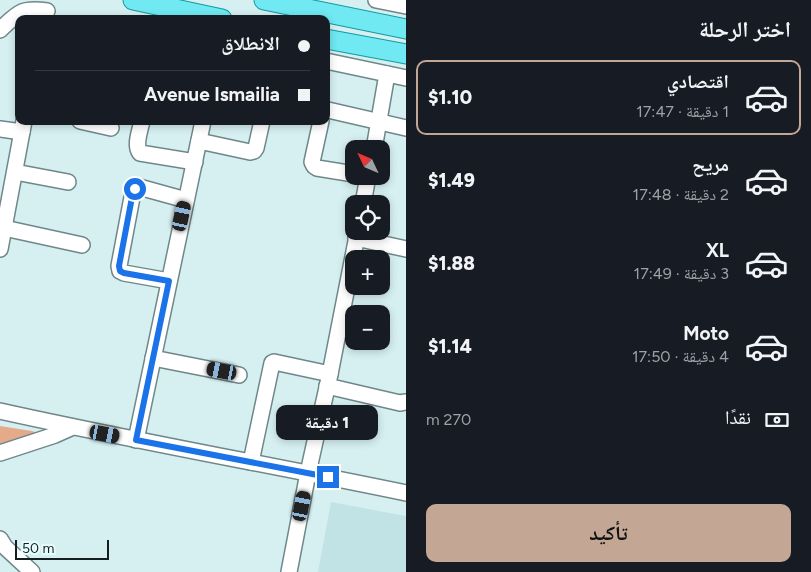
<!DOCTYPE html>
<html lang="ar">
<meta charset="utf-8">
<style>
:root{--surface:#171b24;--page:#242831;--text:#f1f3f6;--muted:#9ea1a6;--line:#363941;--accent:#c4a694}
body{margin:0;font-family:Figtree,"Noto Naskh Arabic",sans-serif;background:var(--page);color:var(--text);direction:rtl;height:100vh;display:flex;flex-direction:column;font-size:19px;white-space:nowrap}
*{box-sizing:border-box;margin:0}
p{font-size:16px;color:var(--muted)}
.icon{flex:none;width:28px;height:28px;fill:none;stroke:currentColor;stroke-width:2;stroke-linecap:round;stroke-linejoin:round}
.map{position:relative;flex:1;overflow:hidden;direction:ltr}
.side{display:flex;flex-direction:column;background:var(--surface);width:405px}
.side>*{flex:none}
.hud{position:absolute;left:15px;top:15px;width:315px;height:110px;border-radius:10px;box-shadow:0 2px 8px #0003;direction:rtl;display:grid;align-content:center;height:110px;padding:0 20px;background:var(--surface)}
.needle{width:32px;rotate:314deg}
.buttons{position:absolute;left:345px;top:140px;display:grid;gap:10px}
.buttons a{display:grid;place-items:center;width:45px;height:45px;border-radius:10px;background:var(--surface);box-shadow:0 2px 8px #0003;font-size:25px}
.scale{position:absolute;left:15px;bottom:12px;width:94px;box-sizing:border-box;padding-left:5px;border:2px solid #151e1f;border-top:0;font-size:14px;line-height:18px;white-space:nowrap;color:#151e1f;-webkit-text-stroke:4px #e7fcfe;paint-order:stroke}
.end{position:absolute;width:22px;height:22px;margin:-11px;border:6px solid #1a73e8;background:#fff;box-shadow:0 0 0 2px #fff}
.from{border-radius:50%}
.bubble{position:absolute;height:35px;border-radius:10px;background:var(--surface);box-shadow:0 2px 8px #0003;font-size:16px;font-weight:800;line-height:35px;text-align:center;direction:rtl}
.car{position:absolute;width:15px;height:30px;margin:-15px -8px;border-radius:6px;box-shadow:0 0 4px 1px #0007;background:linear-gradient(#222 24%,#8ab4d8 0 40%,#222 0 76%,#8ab4d8 0 86%,#222 0)}
.hud b{display:flex;align-items:center;gap:18px;height:48px;font-size:19px}
.hud b+b{border-top:1px solid var(--line)}
.hud i{width:12px;height:12px;background:var(--text)}
ul{padding:0;list-style:none}
li{display:flex;align-items:center;gap:15px;height:75px;margin:0 10px 8px;padding:0 10px;border:2px solid transparent;border-radius:10px}
li div{flex:1}
li b{display:block;font-size:19px}
li em{font-style:normal;font-weight:800}
li.on{border-color:var(--accent)}
li>.icon{width:45px;height:45px;stroke-width:1.5}
h2{padding:0 20px;font-size:22px;line-height:60px}
.pay{display:flex;align-items:center;gap:12px;height:55px;padding:0 20px;font-size:19px}
.pay p{margin-inline-start:auto}
.cta{display:flex;gap:10px;margin-top:auto;padding:10px 20px}
.cta a{flex:1;height:58px;border-radius:10px;background:var(--accent);color:#111;font-size:20px;font-weight:800;line-height:58px;text-align:center}
main{display:flex;flex:1;min-height:0}
.map>svg:first-child{display:block}
.built{fill:#c1e3e6}
.green{fill:#e5aa8a}
.lines{fill:none;stroke-linecap:round;stroke-linejoin:round}
.minor-casing{stroke:#6f8789;stroke-width:18}
.major-casing{stroke:#1299a2;stroke-width:21}
.minor{stroke:#fff;stroke-width:15}
.major{stroke:#70e9f2;stroke-width:19}
.route{stroke:#1a73e8;stroke-width:6}
</style>
<main>
<section class="side">
<h2>اختر الرحلة</h2>
<ul>
<li class="on"><svg class="icon" aria-label="car" viewBox="0 0 24 24"><path d="M5 17H2v-5l4-1 3-4h7l3 4 3 1v5h-3M9 17h6M6 11h13"/><circle cx="7" cy="17" r="2"/><circle cx="17" cy="17" r="2"/></svg><div><b>اقتصادي</b><p>1 دقيقة · 17:47</p></div><em>$1.10</em></li>
<li><svg class="icon" aria-label="car" viewBox="0 0 24 24"><path d="M5 17H2v-5l4-1 3-4h7l3 4 3 1v5h-3M9 17h6M6 11h13"/><circle cx="7" cy="17" r="2"/><circle cx="17" cy="17" r="2"/></svg><div><b>مريح</b><p>2 دقيقة · 17:48</p></div><em>$1.49</em></li>
<li><svg class="icon" aria-label="car" viewBox="0 0 24 24"><path d="M5 17H2v-5l4-1 3-4h7l3 4 3 1v5h-3M9 17h6M6 11h13"/><circle cx="7" cy="17" r="2"/><circle cx="17" cy="17" r="2"/></svg><div><b>XL</b><p>3 دقيقة · 17:49</p></div><em>$1.88</em></li>
<li><svg class="icon" aria-label="car" viewBox="0 0 24 24"><path d="M5 17H2v-5l4-1 3-4h7l3 4 3 1v5h-3M9 17h6M6 11h13"/><circle cx="7" cy="17" r="2"/><circle cx="17" cy="17" r="2"/></svg><div><b>Moto</b><p>4 دقيقة · 17:50</p></div><em>$1.14</em></li>
</ul>
<div class="pay"><svg class="icon" aria-label="cash" viewBox="0 0 24 24"><path d="M3 7h18v10H3z"/><circle cx="12" cy="12" r="2"/></svg>نقدًا<p>270 m</p></div>
<div class="cta"><a>تأكيد</a></div>
</section>
<div class="map">
<svg width="406" height="572" viewBox="0 0 406 572">
<rect width="100%" height="100%" fill="#d6f0f2"/>
<path class="built" d="M331,502L406,516V572H318Z"/>
<path class="green" d="M0,426L32,431L40,434L0,452Z"/>
<g class="lines">
<defs>
<g id="minor">
<path d="M376,0L406,6"/>
<path d="M0,30C18,13 21,7 47,11"/>
<path d="M326,61L406,78"/>
<path d="M326,111L328,110L406,128"/>
<path d="M80,121L111,128"/>
<path d="M142,121C140,131 134,145 140,153L195,162"/>
<path d="M321,121L312,162L314,166L317,168L354,174"/>
<path d="M0,129L22,132"/>
<path d="M199,141L250,152L254,151L256,148L262,121"/>
<path d="M374,149L387,74"/>
<path d="M15,172L68,182"/>
<path d="M363,204L368,176"/>
<path d="M4,228L82,245"/>
<path d="M356,238L406,249"/>
<path d="M0,249L24,121"/>
<path d="M169,281L124,273L120,271L119,266L133,192L139,187L186,200"/>
<path d="M153,358L239,375"/>
<path d="M327,386L400,403L406,402"/>
<path d="M0,411C135,441 271,465 406,493"/>
<path d="M136,440L203,121"/>
<path d="M0,453L55,435L73,427"/>
<path d="M251,462L272,363L274,362L330,374"/>
<path d="M0,539L5,547L32,572"/>
<path d="M289,572L308,473L330,374L358,231"/>
</g>
<g id="major">
<path d="M133,0L222,19"/>
<path d="M264,0L406,29"/>
<path d="M326,39L406,54"/>
</g>
</defs>
<use href="#minor" class="minor-casing"/>
<use href="#major" class="major-casing"/>
<use href="#minor" class="minor"/>
<use href="#major" class="major"/>
</g>
<g class="lines">
<path class="route" d="M135,189L133,192L119,266L120,271L124,273L169,281L136,440L328,477"/>
</g>
</svg>
<div class="buttons">
<a><svg class="needle" viewBox="-14 -14 28 28"><path d="M0-13l5 13h-10z" fill="#e53935"/><path d="M0 13l5-13h-10z" fill="#9ea1a6"/></svg></a>
<a><svg class="icon" aria-label="locate" viewBox="0 0 24 24"><circle cx="12" cy="12" r="6"/><path d="M12 2v4M12 18v4M2 12h4M18 12h4"/></svg></a>
<a>+</a>
<a>−</a>
</div>
<div class="scale">50 m</div>
<i class="end from" style="left:135px;top:189px"></i>
<i class="end" style="left:328px;top:477px"></i>
<div class="bubble" style="left:276px;top:405px;width:102px">1 دقيقة</div>
<i class="car" style="left:182px;top:216px;rotate:12deg"></i>
<i class="car" style="left:222px;top:371px;rotate:281deg"></i>
<i class="car" style="left:105px;top:434px;rotate:101deg"></i>
<i class="car" style="left:302px;top:506px;rotate:11deg"></i>
<div class="hud">
<b><i class="from"></i>الانطلاق</b>
<b><i></i>Avenue Ismailia</b>
</div>
</div>
</main>
